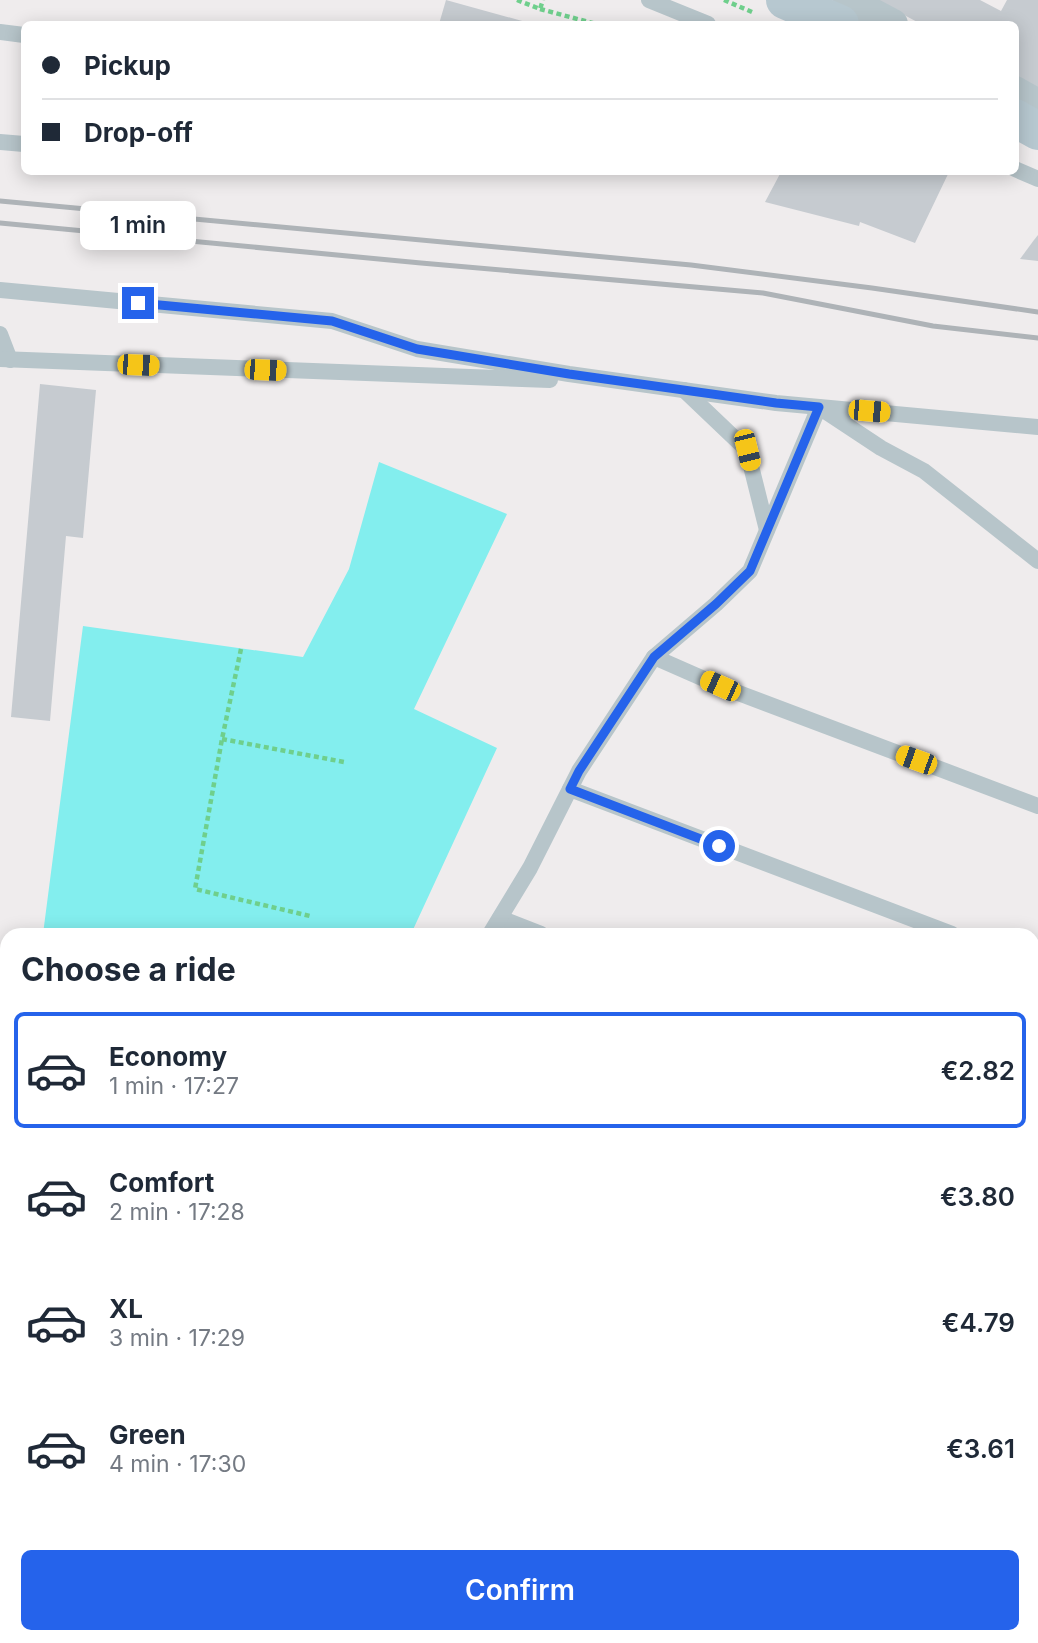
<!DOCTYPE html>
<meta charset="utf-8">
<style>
:root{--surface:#fff;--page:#f2f2f3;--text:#1f2937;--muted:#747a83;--line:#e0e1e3;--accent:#2563eb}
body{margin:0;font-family:Inter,sans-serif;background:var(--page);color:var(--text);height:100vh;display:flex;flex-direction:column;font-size:26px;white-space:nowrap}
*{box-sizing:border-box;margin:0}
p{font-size:23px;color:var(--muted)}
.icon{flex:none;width:38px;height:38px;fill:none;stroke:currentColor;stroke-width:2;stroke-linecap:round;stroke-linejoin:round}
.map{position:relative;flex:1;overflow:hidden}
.sheet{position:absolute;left:0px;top:928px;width:1040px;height:716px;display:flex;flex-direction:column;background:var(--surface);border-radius:21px 21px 0 0;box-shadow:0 4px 18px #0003}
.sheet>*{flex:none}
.hud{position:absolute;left:21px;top:21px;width:998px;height:154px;border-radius:10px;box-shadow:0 4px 18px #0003;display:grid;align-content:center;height:154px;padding:0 21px;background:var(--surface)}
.end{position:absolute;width:32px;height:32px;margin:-16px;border:9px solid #2563eb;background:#fff;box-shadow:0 0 0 4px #fff}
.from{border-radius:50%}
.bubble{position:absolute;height:49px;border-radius:10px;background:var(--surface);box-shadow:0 4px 18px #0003;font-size:23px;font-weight:600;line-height:49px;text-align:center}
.car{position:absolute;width:21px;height:42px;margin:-21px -10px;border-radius:9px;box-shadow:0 0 5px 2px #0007;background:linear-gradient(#f5c518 24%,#345 0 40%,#f5c518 0 76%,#345 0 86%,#f5c518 0)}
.hud b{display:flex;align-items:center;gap:24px;height:66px;font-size:26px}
.hud b+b{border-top:2px solid var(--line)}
.hud i{width:18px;height:18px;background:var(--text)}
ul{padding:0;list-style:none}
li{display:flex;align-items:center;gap:21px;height:116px;margin:0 14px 10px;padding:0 7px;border:4px solid transparent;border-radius:10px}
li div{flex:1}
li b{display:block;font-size:26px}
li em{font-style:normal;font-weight:600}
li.active{border-color:var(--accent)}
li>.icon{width:63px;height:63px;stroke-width:1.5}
h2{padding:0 21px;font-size:32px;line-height:84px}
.primary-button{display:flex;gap:14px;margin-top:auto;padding:14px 21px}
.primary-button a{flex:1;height:80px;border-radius:10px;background:var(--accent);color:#fff;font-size:28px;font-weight:600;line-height:80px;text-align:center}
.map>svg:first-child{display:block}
.water{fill:#83eeee}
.building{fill:#c6cbd0}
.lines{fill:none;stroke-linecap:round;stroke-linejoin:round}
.path{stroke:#6fcf8c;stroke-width:4.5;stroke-dasharray:5 3.5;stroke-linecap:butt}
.service{stroke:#b7c5ca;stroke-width:16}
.minor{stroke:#b7c5ca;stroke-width:30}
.secondary{stroke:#b7c8d0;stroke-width:38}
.rail{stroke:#aeb3b7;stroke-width:5}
.route{stroke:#2563eb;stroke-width:9}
</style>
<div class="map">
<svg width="1038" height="1643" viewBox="0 0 1038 1643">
<rect width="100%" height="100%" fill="#efeced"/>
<g class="water">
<path d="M379,462L507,514L414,709L497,748L411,934H43L83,626L303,657L349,569Z"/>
<path d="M7,1098V1636H85L82,1643H0V1117Z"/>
</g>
<g class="building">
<path d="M446,0L533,24H439Z"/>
<path d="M876,0H980L1001,11L1007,0H1038V91L1015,77V24H921Z"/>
<path d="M781,172H949L915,243L860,222L859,226L765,202Z"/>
<path d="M1038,235V261L1020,259L1034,240Z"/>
<path d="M40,384L96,390L83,538L66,536L50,721L11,717Z"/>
</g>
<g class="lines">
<g class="path">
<path d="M517,0L540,9L543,0"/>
<path d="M724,0L752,12"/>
<path d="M540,9L596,24"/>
<path d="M241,649L222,739L195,889L310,916"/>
<path d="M222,739L344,762"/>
</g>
<g class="service">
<path d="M649,0L708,24"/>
<path d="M0,32L24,35"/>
<path d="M0,142L24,144"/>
<path d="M1015,169L1038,179"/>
<path d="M0,290L332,321L417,349L569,374L776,403L1038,427"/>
<path d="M0,334L10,360"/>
<path d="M0,359L550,380"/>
<path d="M684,390L747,450L767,530"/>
<path d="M654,657L720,686L1038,806"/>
<path d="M570,789L952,934"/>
<path d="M500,918L541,934"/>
<path d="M490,934L530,868L579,771L654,657L716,604L750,571L819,407L881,448L924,471L1038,561"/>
<path d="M1032,965L1038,967"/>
<path d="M1032,1133L1038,1135"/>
<path d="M1032,1301L1038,1303"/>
<path d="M1032,1459L1038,1454"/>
<path d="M532,1636L550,1643"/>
<path d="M1031,1636L1038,1639"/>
</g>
<g class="minor">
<path d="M848,0L893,24"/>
<path d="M1015,91L1038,104"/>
</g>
<g class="secondary">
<path d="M785,0L840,24"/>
<path d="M1015,118L1038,131"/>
</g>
<g class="rail">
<path d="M0,201L691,265L872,288L1038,312"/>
<path d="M0,223L421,263L763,293L933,326L1038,338"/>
</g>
</g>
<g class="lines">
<path class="route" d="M138,303L332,321L417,349L569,374L776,403L819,407L750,571L716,604L654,657L579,771L570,789L719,846"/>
</g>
</svg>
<i class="end from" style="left:719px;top:846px"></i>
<i class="end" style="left:138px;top:303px"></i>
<div class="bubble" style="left:80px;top:201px;width:116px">1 min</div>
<i class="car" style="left:138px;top:365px;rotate:92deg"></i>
<i class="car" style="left:265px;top:370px;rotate:92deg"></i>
<i class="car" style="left:869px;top:411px;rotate:95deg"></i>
<i class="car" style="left:747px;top:450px;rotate:166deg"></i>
<i class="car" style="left:720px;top:686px;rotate:294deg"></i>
<i class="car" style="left:916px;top:760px;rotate:290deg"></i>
<div class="hud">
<b><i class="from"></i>Pickup</b>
<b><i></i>Drop-off</b>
</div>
<section class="sheet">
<h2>Choose a ride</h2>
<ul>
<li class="active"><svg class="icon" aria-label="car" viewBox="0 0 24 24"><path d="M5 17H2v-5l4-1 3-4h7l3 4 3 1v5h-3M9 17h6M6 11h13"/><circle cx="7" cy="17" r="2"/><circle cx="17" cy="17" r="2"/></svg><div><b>Economy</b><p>1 min · 17:27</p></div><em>€2.82</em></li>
<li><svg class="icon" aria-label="car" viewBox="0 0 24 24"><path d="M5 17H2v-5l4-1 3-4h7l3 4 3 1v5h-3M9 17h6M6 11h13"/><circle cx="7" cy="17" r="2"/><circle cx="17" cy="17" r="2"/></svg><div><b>Comfort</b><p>2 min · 17:28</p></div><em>€3.80</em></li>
<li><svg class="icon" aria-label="car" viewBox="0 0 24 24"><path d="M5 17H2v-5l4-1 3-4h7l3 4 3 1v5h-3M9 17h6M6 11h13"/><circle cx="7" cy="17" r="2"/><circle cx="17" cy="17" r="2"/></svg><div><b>XL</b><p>3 min · 17:29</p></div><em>€4.79</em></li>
<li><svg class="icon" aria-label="car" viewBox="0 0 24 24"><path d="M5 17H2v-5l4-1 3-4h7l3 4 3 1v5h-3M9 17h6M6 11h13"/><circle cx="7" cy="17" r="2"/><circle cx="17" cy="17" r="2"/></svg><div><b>Green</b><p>4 min · 17:30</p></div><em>€3.61</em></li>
</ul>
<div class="primary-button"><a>Confirm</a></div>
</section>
</div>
